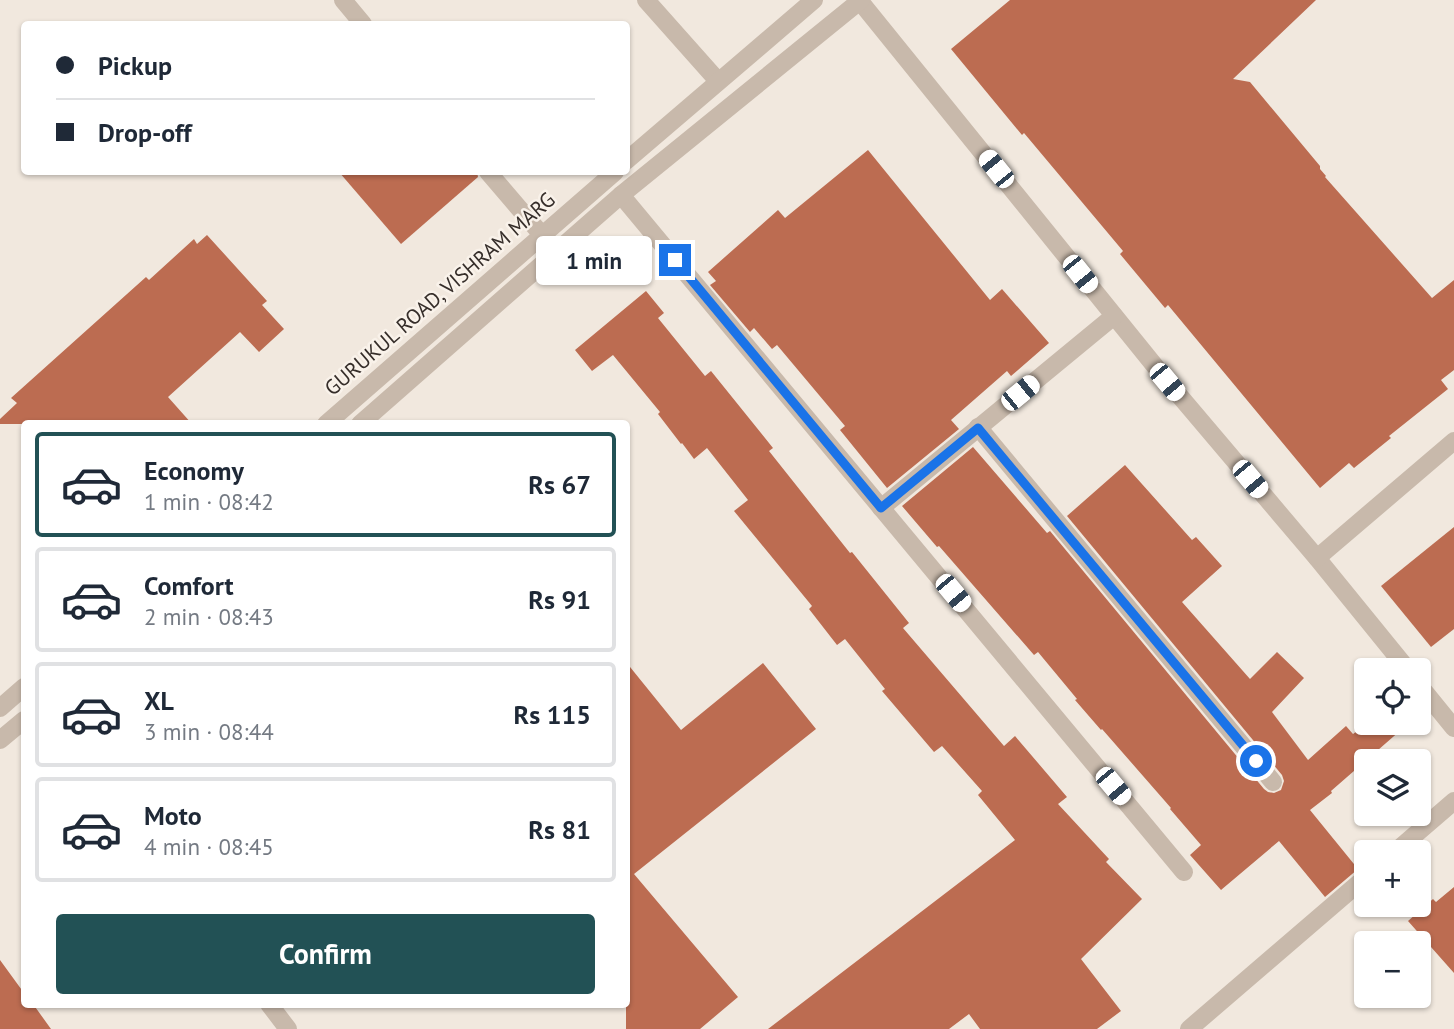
<!DOCTYPE html>
<meta charset="utf-8">
<style>
:root{--surface:#fff;--page:#f6f6f7;--text:#1f2937;--muted:#747a83;--line:#e0e1e3;--accent:#225155}
body{margin:0;font-family:"PT Sans",sans-serif;background:var(--page);color:var(--text);height:100vh;display:flex;flex-direction:column;font-size:26px;white-space:nowrap}
*{box-sizing:border-box;margin:0}
p{font-size:23px;color:var(--muted)}
.icon{flex:none;width:38px;height:38px;fill:none;stroke:currentColor;stroke-width:2;stroke-linecap:round;stroke-linejoin:round}
.map{position:relative;flex:1;overflow:hidden}
.details{position:absolute;left:21px;top:420px;width:609px;height:588px;display:flex;flex-direction:column;background:var(--surface);border-radius:7px;box-shadow:0 2px 5px #0004}
.details>*{flex:none}
.banner{position:absolute;left:21px;top:21px;width:609px;height:154px;border-radius:7px;box-shadow:0 2px 5px #0004;display:grid;align-content:center;height:154px;padding:0 35px;background:var(--surface)}
.controls{position:absolute;left:1354px;top:658px;display:grid;gap:14px}
.controls a{display:grid;place-items:center;width:77px;height:77px;border-radius:7px;background:var(--surface);box-shadow:0 2px 5px #0004;font-size:35px}
.end{position:absolute;width:32px;height:32px;margin:-16px;border:9px solid #1a73e8;background:#fff;box-shadow:0 0 0 4px #fff}
.from{border-radius:50%}
.bubble{position:absolute;height:49px;border-radius:7px;background:var(--surface);box-shadow:0 2px 5px #0004;font-size:23px;font-weight:700;line-height:49px;text-align:center}
.car{position:absolute;width:21px;height:42px;margin:-21px -10px;border-radius:9px;box-shadow:0 0 5px 2px #0007;background:linear-gradient(#fff 24%,#345 0 40%,#fff 0 76%,#345 0 86%,#fff 0)}
.banner b{display:flex;align-items:center;gap:24px;height:66px;font-size:26px}
.banner b+b{border-top:2px solid var(--line)}
.banner i{width:18px;height:18px;background:var(--text)}
ul{padding:12px 0 0;list-style:none}
li{display:flex;align-items:center;gap:21px;height:105px;margin:0 14px 10px;padding:0 21px;border:4px solid var(--line);border-radius:7px}
li div{flex:1}
li b{display:block;font-size:26px}
li em{font-style:normal;font-weight:700}
li.selected{border-color:var(--accent)}
li>.icon{width:63px;height:63px;stroke-width:1.5}
.primary-button{display:flex;gap:14px;margin-top:auto;padding:14px 35px}
.primary-button a{flex:1;height:80px;border-radius:7px;background:var(--accent);color:#fff;font-size:28px;font-weight:700;line-height:80px;text-align:center}
.map>svg:first-child{display:block}
.building{fill:#bc6c51}
.lines{fill:none;stroke-linecap:round;stroke-linejoin:round}
.minor{stroke:#c8b9ab;stroke-width:18}
.route{stroke:#1a73e8;stroke-width:9}
.labels{text-anchor:middle;stroke-width:5;stroke-linejoin:round;paint-order:stroke}
.street-label{font-size:21px;fill:#362e2a;stroke:#f9f2ea}
</style>
<div class="map">
<svg width="1454" height="1029" viewBox="0 0 1454 1029">
<rect width="100%" height="100%" fill="#f1e8de"/>
<g class="building">
<path d="M1010,0H1316L1233,79L1250,82L1320,166V169L1326,176L1325,177L1432,298L1454,280V370L1441,380L1448,389L1389,436L1391,438L1354,468L1349,463L1320,488L1168,305L1165,308L1120,254L1123,251L1024,133L1022,135L951,49Z"/>
<path d="M868,150L990,300L1002,289L1049,343L1011,376L1007,371L951,420L959,429L887,488L840,430L845,426L777,345L772,349L754,328L750,332L710,285L716,281L708,272L778,210L785,218Z"/>
<path d="M339,172H477L478,177L401,244Z"/>
<path d="M207,235L267,301L262,305L284,329L259,352L240,332L168,397L192,424H0V419L17,403L11,398L146,277L149,280L194,239L197,244Z"/>
<path d="M646,291L664,313L658,318L705,376L711,371L773,448L769,451L850,553L852,552L909,623L903,628L1004,746L1015,736L1067,797L1058,804L1109,859L1106,862L1142,899L1081,959L1121,1011L1097,1029H980L969,1014L949,1029H768L1015,840L978,795L982,791L942,746L934,752L882,691L885,689L845,639L837,645L809,609L812,606L734,511L748,500L707,448L694,459L682,443L681,444L658,414L660,412L613,355L592,371L575,350Z"/>
<path d="M973,447L1047,533L1050,531L1264,789L1268,792L1274,793L1281,790L1284,781L1282,775L1067,516L1125,465L1192,540L1196,537L1222,566L1182,602L1250,679L1277,652L1304,678L1272,712L1308,760L1346,726L1353,734L1368,723H1409L1331,791L1332,793L1310,810L1358,869L1325,897L1279,841L1221,890L1190,855L1201,845L1170,809L1171,808L1102,729L1101,730L1075,700L1077,699L1038,652L1034,655L939,546L937,547L902,506Z"/>
<path d="M1454,527V629L1431,647L1381,586Z"/>
<path d="M626,662L681,730L763,663L816,729L634,874L738,997L700,1029H626Z"/>
<path d="M1454,887V973L1408,921L1433,899L1436,902Z"/>
<path d="M0,960L24,993V1004H33L51,1029H0Z"/>
</g>
<g class="lines">
<g class="minor">
<path d="M343,0L363,24"/>
<path d="M646,0L718,81"/>
<path d="M859,0L1167,381L1317,558L1408,670"/>
<path d="M626,161L814,0"/>
<path d="M488,172L542,235"/>
<path d="M621,195L1184,872"/>
<path d="M326,424L615,172"/>
<path d="M360,424L621,195L861,0"/>
<path d="M978,427L1273,782"/>
<path d="M881,508L1114,316"/>
<path d="M1317,558L1454,441"/>
<path d="M1419,685L1454,728"/>
<path d="M0,708L24,687"/>
<path d="M0,740L24,720"/>
<path d="M1395,852L1454,801"/>
<path d="M269,1004L288,1029"/>
<path d="M1189,1029L1367,876"/>
</g>
</g>
<g class="lines">
<path class="route" d="M675,260L881,508L978,428L1256,761"/>
</g>
<g class="labels">
<g class="street-label">
<text transform="translate(440 294) rotate(-41)" y="7">GURUKUL ROAD, VISHRAM MARG</text>
</g>
</g>
</svg>
<div class="controls">
<a><svg class="icon" aria-label="locate" viewBox="0 0 24 24"><circle cx="12" cy="12" r="6"/><path d="M12 2v4M12 18v4M2 12h4M18 12h4"/></svg></a>
<a><svg class="icon" aria-label="layers" viewBox="0 0 24 24"><path d="M12 4l9 5-9 5-9-5zM3 14l9 5 9-5"/></svg></a>
<a>+</a>
<a>−</a>
</div>
<i class="end from" style="left:1256px;top:761px"></i>
<i class="end" style="left:675px;top:260px"></i>
<div class="bubble" style="left:536px;top:236px;width:116px">1 min</div>
<i class="car" style="left:996px;top:169px;rotate:321deg"></i>
<i class="car" style="left:1080px;top:274px;rotate:141deg"></i>
<i class="car" style="left:1167px;top:382px;rotate:140deg"></i>
<i class="car" style="left:1020px;top:393px;rotate:51deg"></i>
<i class="car" style="left:1250px;top:479px;rotate:140deg"></i>
<i class="car" style="left:953px;top:593px;rotate:140deg"></i>
<i class="car" style="left:1113px;top:786px;rotate:140deg"></i>
<div class="banner">
<b><i class="from"></i>Pickup</b>
<b><i></i>Drop-off</b>
</div>
<section class="details">
<ul>
<li class="selected"><svg class="icon" aria-label="car" viewBox="0 0 24 24"><path d="M5 17H2v-5l4-1 3-4h7l3 4 3 1v5h-3M9 17h6M6 11h13"/><circle cx="7" cy="17" r="2"/><circle cx="17" cy="17" r="2"/></svg><div><b>Economy</b><p>1 min · 08:42</p></div><em>Rs 67</em></li>
<li><svg class="icon" aria-label="car" viewBox="0 0 24 24"><path d="M5 17H2v-5l4-1 3-4h7l3 4 3 1v5h-3M9 17h6M6 11h13"/><circle cx="7" cy="17" r="2"/><circle cx="17" cy="17" r="2"/></svg><div><b>Comfort</b><p>2 min · 08:43</p></div><em>Rs 91</em></li>
<li><svg class="icon" aria-label="car" viewBox="0 0 24 24"><path d="M5 17H2v-5l4-1 3-4h7l3 4 3 1v5h-3M9 17h6M6 11h13"/><circle cx="7" cy="17" r="2"/><circle cx="17" cy="17" r="2"/></svg><div><b>XL</b><p>3 min · 08:44</p></div><em>Rs 115</em></li>
<li><svg class="icon" aria-label="car" viewBox="0 0 24 24"><path d="M5 17H2v-5l4-1 3-4h7l3 4 3 1v5h-3M9 17h6M6 11h13"/><circle cx="7" cy="17" r="2"/><circle cx="17" cy="17" r="2"/></svg><div><b>Moto</b><p>4 min · 08:45</p></div><em>Rs 81</em></li>
</ul>
<div class="primary-button"><a>Confirm</a></div>
</section>
</div>
